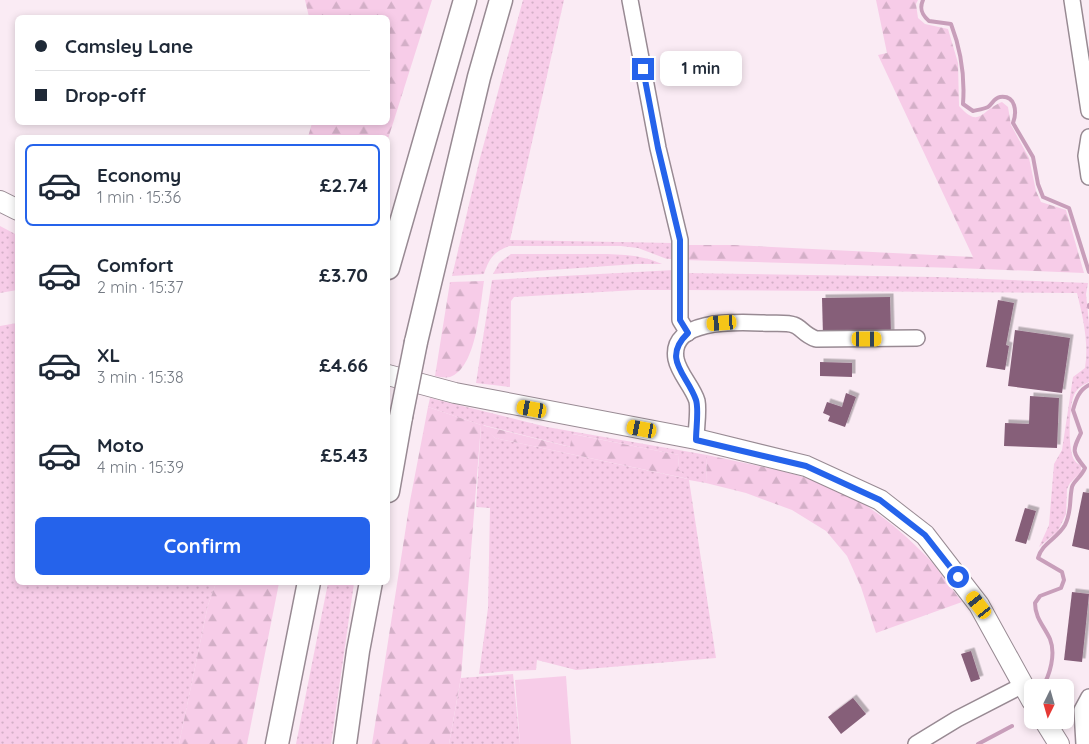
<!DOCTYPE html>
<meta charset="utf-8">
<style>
:root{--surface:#fff;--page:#f6f6f7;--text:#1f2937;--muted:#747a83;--line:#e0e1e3;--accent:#2563eb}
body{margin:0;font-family:Quicksand,sans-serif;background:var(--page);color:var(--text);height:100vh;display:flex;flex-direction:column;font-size:19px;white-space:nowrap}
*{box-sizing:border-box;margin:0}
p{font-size:16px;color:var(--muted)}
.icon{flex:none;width:28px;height:28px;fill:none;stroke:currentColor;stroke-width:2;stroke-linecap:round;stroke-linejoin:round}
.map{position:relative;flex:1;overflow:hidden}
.drawer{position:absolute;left:15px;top:135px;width:375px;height:450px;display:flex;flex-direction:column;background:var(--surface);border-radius:8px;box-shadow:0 2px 8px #0003}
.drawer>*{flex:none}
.guide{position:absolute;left:15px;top:15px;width:375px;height:110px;border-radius:8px;box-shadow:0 2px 8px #0003;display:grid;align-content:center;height:110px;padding:0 20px;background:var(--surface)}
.needle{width:32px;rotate:185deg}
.tools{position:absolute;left:1024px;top:679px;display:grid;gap:10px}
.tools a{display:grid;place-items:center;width:50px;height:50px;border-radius:8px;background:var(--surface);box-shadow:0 2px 8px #0003;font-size:25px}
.end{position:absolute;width:22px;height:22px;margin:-11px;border:6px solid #2563eb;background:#fff;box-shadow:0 0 0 2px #fff}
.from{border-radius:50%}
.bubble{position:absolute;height:35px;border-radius:8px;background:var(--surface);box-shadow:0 2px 8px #0003;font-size:16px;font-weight:800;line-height:35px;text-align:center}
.car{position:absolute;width:15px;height:30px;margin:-15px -8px;border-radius:6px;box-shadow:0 0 4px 1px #0007;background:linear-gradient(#f5c518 24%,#345 0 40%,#f5c518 0 76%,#345 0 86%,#f5c518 0)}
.guide b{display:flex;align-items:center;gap:18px;height:48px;font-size:19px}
.guide b+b{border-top:1px solid var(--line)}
.guide i{width:12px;height:12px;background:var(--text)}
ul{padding:9px 0 0;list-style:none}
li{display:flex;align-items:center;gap:15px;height:82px;margin:0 10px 8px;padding:0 10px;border:2px solid transparent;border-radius:8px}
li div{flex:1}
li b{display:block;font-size:19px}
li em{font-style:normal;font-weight:800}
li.selected{border-color:var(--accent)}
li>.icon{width:45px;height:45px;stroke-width:1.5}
.primary-button{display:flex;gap:10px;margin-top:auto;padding:10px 20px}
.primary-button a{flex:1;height:58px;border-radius:8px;background:var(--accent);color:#fff;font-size:20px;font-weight:800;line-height:58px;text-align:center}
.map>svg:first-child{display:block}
.green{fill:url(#green-dots);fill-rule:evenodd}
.forest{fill:url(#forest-firs)}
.pitch{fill:#f7cce8}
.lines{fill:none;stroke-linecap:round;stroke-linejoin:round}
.stream{stroke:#c89eba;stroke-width:4}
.building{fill:#865f79;filter:url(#shadow)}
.minor-casing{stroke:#988a93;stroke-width:18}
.major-casing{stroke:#988a93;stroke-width:22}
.highway-casing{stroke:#988a93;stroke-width:25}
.minor{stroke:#fff;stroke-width:15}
.major{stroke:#fff;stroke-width:20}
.highway{stroke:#fff;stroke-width:22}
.highway-bridge-casing{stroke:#988a93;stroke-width:25;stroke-linecap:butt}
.highway-bridge{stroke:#fff;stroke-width:22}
.route{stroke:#2563eb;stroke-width:6}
</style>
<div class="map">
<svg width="1089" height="744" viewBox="0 0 1089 744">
<defs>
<pattern id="green-dots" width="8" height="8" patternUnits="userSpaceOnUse" patternTransform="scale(1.25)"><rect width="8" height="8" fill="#f7cce8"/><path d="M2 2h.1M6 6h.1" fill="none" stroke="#d3afc7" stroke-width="1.8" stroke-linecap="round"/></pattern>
<pattern id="forest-firs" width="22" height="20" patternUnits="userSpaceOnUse" patternTransform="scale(1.25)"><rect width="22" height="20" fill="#f7cce8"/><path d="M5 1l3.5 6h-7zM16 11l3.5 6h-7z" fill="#d3afc7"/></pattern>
<filter id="shadow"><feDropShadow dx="3.5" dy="-3.5" stdDeviation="0" flood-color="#0004"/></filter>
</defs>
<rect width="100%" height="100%" fill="#faebf4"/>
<g class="green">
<path d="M523,0H564L510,240L671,243L673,244V259H667L638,248L621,246H509C494,252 489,258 484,274L452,276L480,158Z"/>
<path d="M0,226L17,235V290L0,293Z"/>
<path d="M511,254C533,254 555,254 577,254C605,254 636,252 662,264H636L493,274L499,263Z"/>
<path d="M674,270L673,290H636L514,297L511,301L510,387L476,383L492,280Z"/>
<path d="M683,273L937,277L1088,283L1086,294L1089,324V382C1083,385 1077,388 1074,395C1069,406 1067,452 1075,461C1076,463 1079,464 1081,466V472L1070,483L1067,489L1066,514L1058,531L1039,547L1049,525L1054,464L1062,450L1073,377L1085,368C1089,343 1083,317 1077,293L684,290Z"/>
<path d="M17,323L18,582L216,583L208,605L179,744H0V326Z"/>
<path d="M430,398L547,427L707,455L706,483L689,480L716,658L576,670L537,660L536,670L508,671L479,674L488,608L490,508L476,507L481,425L428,407ZM483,425L571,447L573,434L679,455L678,469L688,479L495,438Z"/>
<path d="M328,583H354L331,744H296Z"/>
<path d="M513,674L520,744H449L461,678Z"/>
</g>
<g class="forest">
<path d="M305,0H432L388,139V138L308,137L312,123L388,122V18L309,17Z"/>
<path d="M876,0H918L916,4L918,18L925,24L948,29L958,63L959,106C980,129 980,111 1002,102L1008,107L1011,125L1029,158L1036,191L1041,202L1066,210L1084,273L956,268L683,260V245H734L973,257L878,55L887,53Z"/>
<path d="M484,281C480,305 477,368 450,377C446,378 440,377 435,376L450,282Z"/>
<path d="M428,407L481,425L570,447L572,434L679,455L678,469L689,479L495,438L481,425L461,677L449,744H372L410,501Z"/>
<path d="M707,455C752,465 801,472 843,492C874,508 903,532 927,557C940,571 950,587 962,602L876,633L861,587L847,556L826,531L792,510L746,493L706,483Z"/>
<path d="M216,583H279L247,744H179L208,605Z"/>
</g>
<path class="pitch" d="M566,676L571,744H520L515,680Z"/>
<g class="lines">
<g class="stream">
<path d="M923,0C919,9 922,15 929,21L951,24C961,50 965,77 963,104L973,111C977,110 984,109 988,107C993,103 994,98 1000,97C1016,95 1017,112 1013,123L1033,157L1038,184L1043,197L1069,208L1089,272"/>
<path d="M1089,305V307"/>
<path d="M1042,688C1050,675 1056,654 1050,639C1044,626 1035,618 1035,603L1040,596L1061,588L1064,580L1062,572L1038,558C1042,543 1057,539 1065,525C1072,511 1069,501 1072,487C1073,482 1082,476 1085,468C1072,452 1072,451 1081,433L1073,410C1076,399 1079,390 1089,385"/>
<path d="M978,744L1012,726"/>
</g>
</g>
<g class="building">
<path d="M890,297L891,335L823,336L822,298Z"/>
<path d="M998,300L1014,303L1006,345L1009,346L1005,370L986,367Z"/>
<path d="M1015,330L1070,338L1062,393L1008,386Z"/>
<path d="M820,362L852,363V377L820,376Z"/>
<path d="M846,393L856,397L845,427L828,421L830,416L823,413L827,402L842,407Z"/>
<path d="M1030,396L1059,398L1057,448L1004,446L1005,423L1029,424Z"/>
<path d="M1083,492L1089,493V550L1072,546Z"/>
<path d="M1025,508L1036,511L1026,544L1015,541Z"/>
<path d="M1072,592L1089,594L1082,662L1064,660Z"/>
<path d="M971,651L980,679L971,682L961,654Z"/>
<path d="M853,698L866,714L841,734L828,717Z"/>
</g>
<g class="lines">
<defs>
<g id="minor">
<path d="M630,0L658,148L680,240V320L688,333"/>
<path d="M1072,0L1089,111"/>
<path d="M1089,137L1086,156L1089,177"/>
<path d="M696,439C696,429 699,411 697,401C693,387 679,374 676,359C669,318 738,322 763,323C771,324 787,322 794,325C801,327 804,335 816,339L917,338"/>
<path d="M916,744L957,719L1023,685"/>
<path d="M1084,744L1082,710L1089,697"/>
</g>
<g id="major">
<path d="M0,201L18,210"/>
<path d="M388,375L455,393L696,439L806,466L880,500L925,535L979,605L1032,701"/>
<path d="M1044,720L1059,744"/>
</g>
<g id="highway">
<path d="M388,268L465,0"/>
<path d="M416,342L479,77L501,0"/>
<path d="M388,491L401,417"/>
<path d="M277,744L309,582"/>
<path d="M345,744L358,651L371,582"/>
</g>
</defs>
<use href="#minor" class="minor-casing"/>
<use href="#major" class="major-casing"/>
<use href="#highway" class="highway-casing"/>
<use href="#minor" class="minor"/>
<use href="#major" class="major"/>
<use href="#highway" class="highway"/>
<defs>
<path id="highway-bridge" d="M401,417L416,342"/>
</defs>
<use href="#highway-bridge" class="highway-bridge-casing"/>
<use href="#highway-bridge" class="highway-bridge"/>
</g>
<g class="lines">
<path class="route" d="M643,69L658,148L680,240V320L688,333C661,359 687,374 696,400C699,409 696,429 696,440L806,466L880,500L925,535L958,577"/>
</g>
</svg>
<div class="tools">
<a><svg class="needle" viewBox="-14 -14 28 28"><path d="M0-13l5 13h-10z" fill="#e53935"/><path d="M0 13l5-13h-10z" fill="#747a83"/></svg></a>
</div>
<i class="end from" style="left:958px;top:577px"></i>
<i class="end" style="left:643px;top:69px"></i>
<div class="bubble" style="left:660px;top:51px;width:82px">1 min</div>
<i class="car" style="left:722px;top:323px;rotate:266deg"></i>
<i class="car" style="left:867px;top:339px;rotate:90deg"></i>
<i class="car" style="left:532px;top:409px;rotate:280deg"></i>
<i class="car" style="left:642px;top:429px;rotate:281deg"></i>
<i class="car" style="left:979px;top:605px;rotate:322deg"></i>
<div class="guide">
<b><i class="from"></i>Camsley Lane</b>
<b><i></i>Drop-off</b>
</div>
<section class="drawer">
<ul>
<li class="selected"><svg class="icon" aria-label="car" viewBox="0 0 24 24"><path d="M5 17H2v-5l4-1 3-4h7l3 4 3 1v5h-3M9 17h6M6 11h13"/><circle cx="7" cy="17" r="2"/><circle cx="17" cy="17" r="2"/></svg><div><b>Economy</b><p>1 min · 15:36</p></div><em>£2.74</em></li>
<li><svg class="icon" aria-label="car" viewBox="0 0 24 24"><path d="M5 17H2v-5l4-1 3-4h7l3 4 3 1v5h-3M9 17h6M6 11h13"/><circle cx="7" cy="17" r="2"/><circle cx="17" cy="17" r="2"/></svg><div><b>Comfort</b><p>2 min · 15:37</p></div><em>£3.70</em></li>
<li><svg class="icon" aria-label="car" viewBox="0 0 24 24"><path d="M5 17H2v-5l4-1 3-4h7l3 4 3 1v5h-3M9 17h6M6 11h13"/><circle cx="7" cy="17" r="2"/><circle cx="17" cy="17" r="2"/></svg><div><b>XL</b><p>3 min · 15:38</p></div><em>£4.66</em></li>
<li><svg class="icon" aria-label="car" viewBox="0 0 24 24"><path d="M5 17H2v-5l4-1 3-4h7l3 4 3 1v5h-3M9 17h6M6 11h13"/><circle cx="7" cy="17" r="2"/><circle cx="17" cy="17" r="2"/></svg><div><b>Moto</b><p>4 min · 15:39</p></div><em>£5.43</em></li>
</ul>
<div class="primary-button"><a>Confirm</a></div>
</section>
</div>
